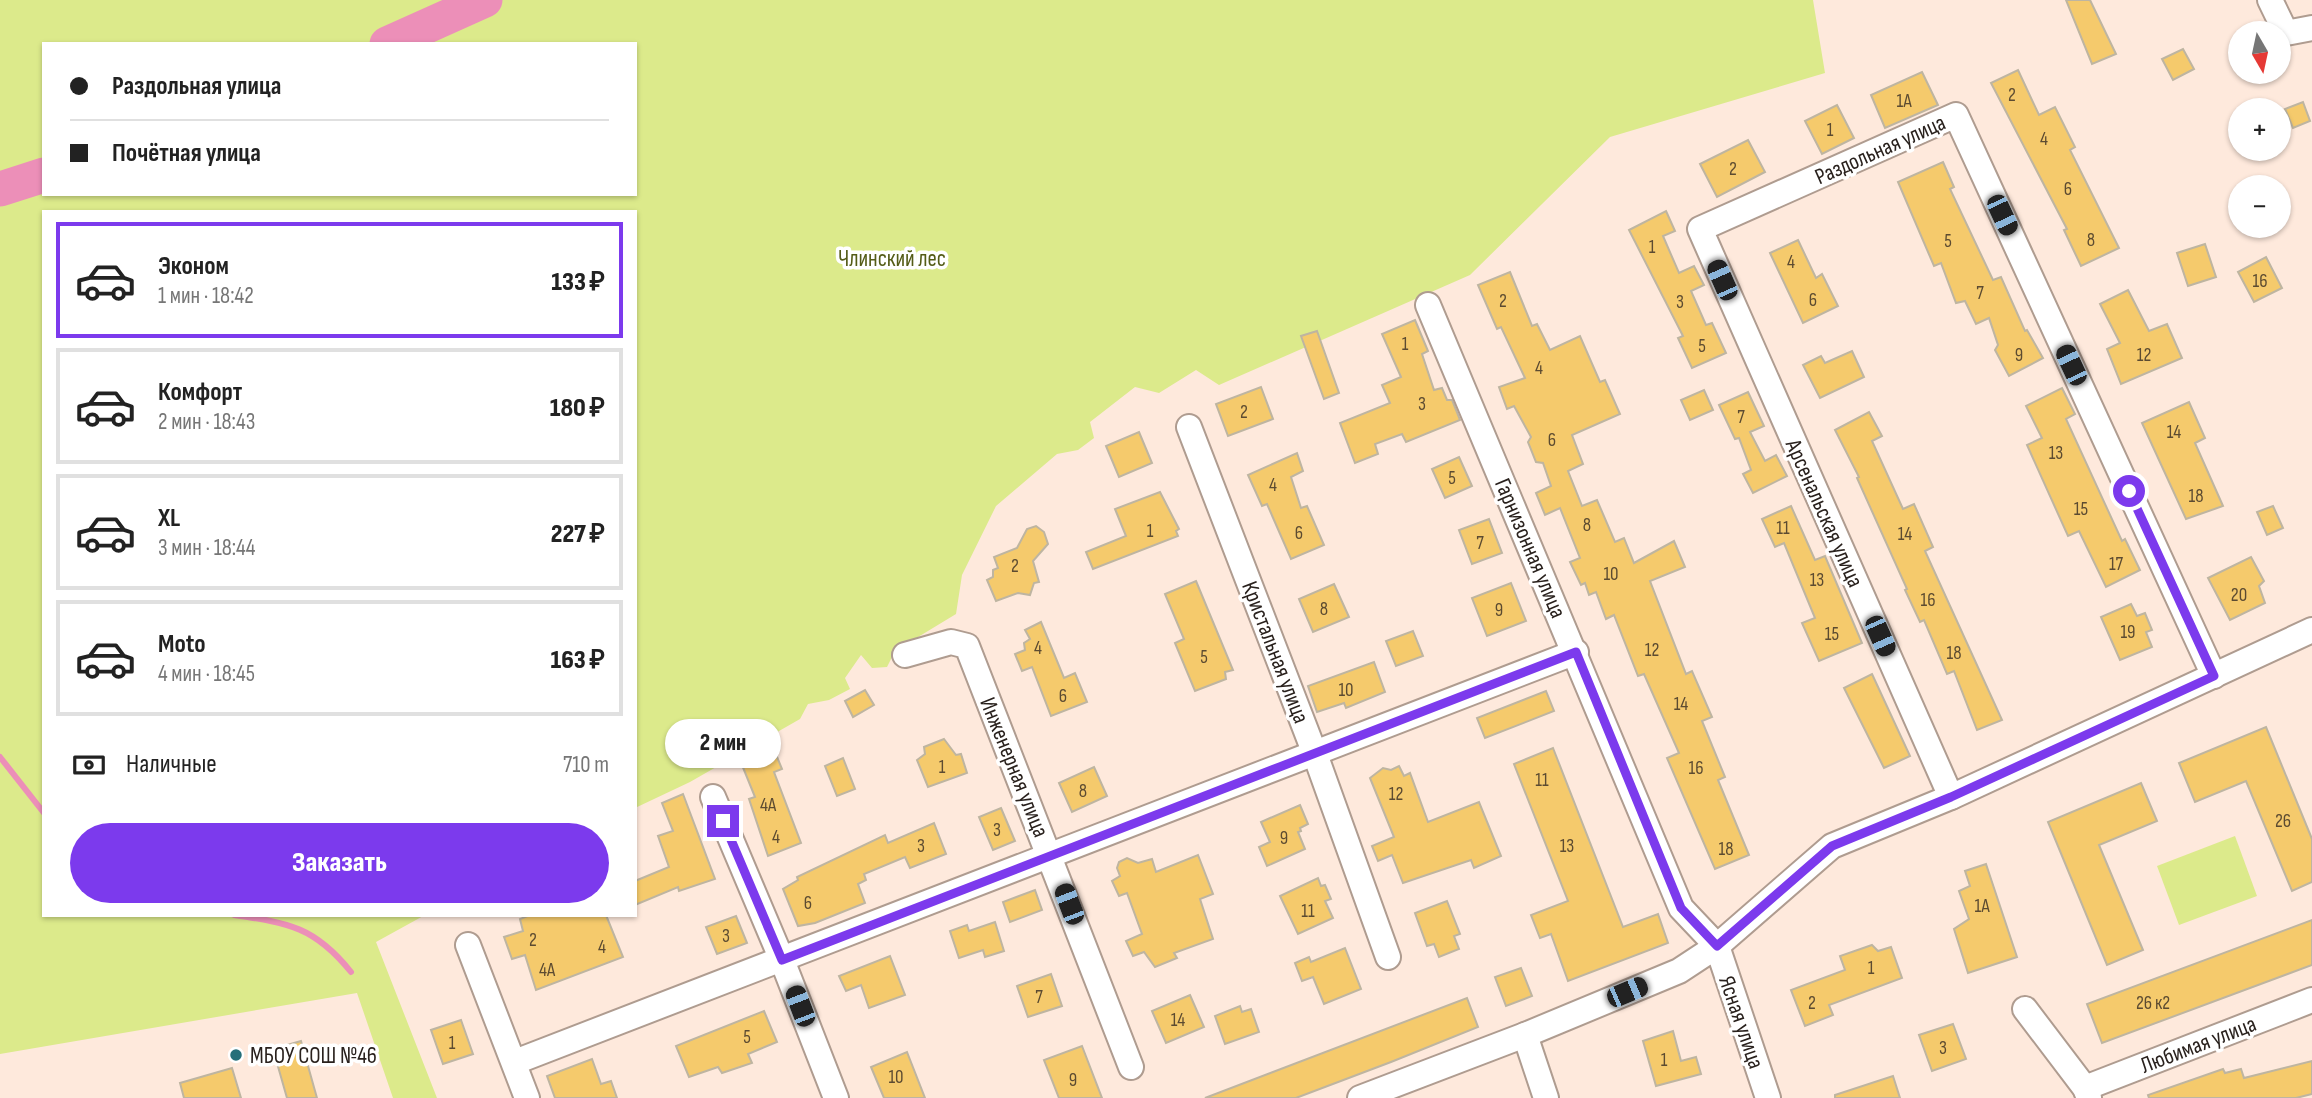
<!DOCTYPE html>
<html lang="ru">
<meta charset="utf-8">
<style>
:root{--surface:#fff;--page:#f6f6f6;--text:#222;--muted:#767676;--line:#e0e0e0;--accent:#7c3aed}
body{margin:0;font-family:"Sofia Sans Condensed",sans-serif;background:var(--page);color:var(--text);height:100vh;display:flex;flex-direction:column;font-size:26px;white-space:nowrap}
*{box-sizing:border-box;margin:0}
p{font-size:23px;color:var(--muted)}
.icon{flex:none;width:38px;height:38px;fill:none;stroke:currentColor;stroke-width:2;stroke-linecap:round;stroke-linejoin:round}
.map{position:relative;flex:1;overflow:hidden}
.panel{position:absolute;left:42px;top:210px;width:595px;height:707px;display:flex;flex-direction:column;background:var(--surface);border-radius:0px;box-shadow:0 2px 5px #0004}
.panel>*{flex:none}
.banner{position:absolute;left:42px;top:42px;width:595px;height:154px;border-radius:0px;box-shadow:0 2px 5px #0004;display:grid;align-content:center;height:154px;padding:0 28px;background:var(--surface)}
.needle{width:46px;rotate:171deg}
.fabs{position:absolute;left:2228px;top:21px;display:grid;gap:14px}
.fabs a{display:grid;place-items:center;width:63px;height:63px;border-radius:50%;background:var(--surface);box-shadow:0 2px 5px #0004;font-size:35px}
.end{position:absolute;width:32px;height:32px;margin:-16px;border:9px solid #7c3aed;background:#fff;box-shadow:0 0 0 4px #fff}
.from{border-radius:50%}
.bubble{position:absolute;height:49px;border-radius:24px;background:var(--surface);box-shadow:0 2px 5px #0004;font-size:23px;font-weight:800;line-height:49px;text-align:center}
.car{position:absolute;width:21px;height:42px;margin:-21px -10px;border-radius:9px;box-shadow:0 0 5px 2px #0007;background:linear-gradient(#222 24%,#8ab4d8 0 40%,#222 0 76%,#8ab4d8 0 86%,#222 0)}
.banner b{display:flex;align-items:center;gap:24px;height:66px;font-size:26px}
.banner b+b{border-top:2px solid var(--line)}
.banner i{width:18px;height:18px;background:var(--text)}
ul{padding:12px 0 0;list-style:none}
li{display:flex;align-items:center;gap:21px;height:116px;margin:0 14px 10px;padding:0 14px;border:4px solid var(--line);border-radius:0px}
li div{flex:1}
li b{display:block;font-size:26px}
li em{font-style:normal;font-weight:800}
li.active{border-color:var(--accent)}
li>.icon{width:63px;height:63px;stroke-width:1.5}
.pay{display:flex;align-items:center;gap:18px;height:77px;padding:0 28px;font-size:26px}
.pay p{margin-inline-start:auto}
.cta{display:flex;gap:14px;margin-top:auto;padding:14px 28px}
.cta a{flex:1;height:80px;border-radius:42px;background:var(--accent);color:#fff;font-size:28px;font-weight:800;line-height:80px;text-align:center}
.map>svg:first-child{display:block}
.green{fill:#dcea8b;fill-rule:evenodd}
.lines{fill:none;stroke-linecap:round;stroke-linejoin:round}
.stream{stroke:#ec8fb8;stroke-width:6}
.river{stroke:#ec8fb8;stroke-width:35}
.building{fill:#f5ca6c;stroke:#beb5a1;stroke-width:2}
.minor-casing{stroke:#af9c90;stroke-width:28}
.minor{stroke:#fff;stroke-width:24}
.route{stroke:#7c3aed;stroke-width:9}
.poi-dot{fill:#266f79;stroke:#fff;stroke-width:2.5}
.labels{text-anchor:middle;stroke-width:7;stroke-linejoin:round;paint-order:stroke}
.number-label{font-size:19px;fill:#5c4b31}
.street-label{font-size:23px;fill:#29211d;stroke:#fff}
.park-label{font-size:23px;fill:#545c17;stroke:#fff}
.poi-label{font-size:23px;fill:#29211d;stroke:#fff;text-anchor:start}
</style>
<div class="map">
<svg width="2312" height="1098" viewBox="0 0 2312 1098">
<rect width="100%" height="100%" fill="#fee9dc"/>
<g class="green">
<path d="M0,0H1813L1825,73L1610,137L1470,275L1219,385L1196,370L1159,393L1135,387L1090,422L1094,438L1078,450L1057,454L996,506L962,575L956,614L895,651L887,667L872,668L861,655L845,678L850,689L829,700L808,704L800,719L690,782L635,808V212H44V915H425L376,942L437,1098H393L357,993L0,1054ZM44,44H635V194H44Z"/>
<path d="M2235,836L2257,896L2179,925L2157,866Z"/>
</g>
<g class="lines">
<g class="stream">
<path d="M0,757L44,813"/>
<path d="M234,915C289,923 315,927 351,972"/>
</g>
<g class="river">
<path d="M387,44L485,0"/>
<path d="M0,189L44,175"/>
</g>
</g>
<g class="building">
<path d="M2066,0H2090L2116,54L2092,64Z"/>
<path d="M2183,49L2194,69L2173,80L2162,59Z"/>
<path d="M2018,70L2039,115L2055,107L2075,147L2070,150L2119,248L2081,266L2064,230L2067,229L1991,83Z"/>
<path d="M1922,72L1938,105L1885,128L1871,95Z"/>
<path d="M2303,102L2310,121L2293,128L2285,109Z"/>
<path d="M1837,105L1854,138L1822,154L1805,121Z"/>
<path d="M1748,140L1765,172L1717,197L1700,164Z"/>
<path d="M1943,162L1954,187L1950,189L1993,280L2001,277L2025,331L2027,330L2043,358L2009,376L1995,350L1998,345L1989,318L1976,324L1965,301L1956,303L1941,263L1934,266L1898,182Z"/>
<path d="M1666,211L1675,231L1663,236L1679,273L1694,266L1704,285L1691,291L1706,325L1712,323L1726,353L1692,368L1678,338L1683,336L1629,230Z"/>
<path d="M1798,240L1816,278L1822,274L1838,306L1803,323L1770,253Z"/>
<path d="M2205,244L2216,277L2188,286L2177,253Z"/>
<path d="M2266,257L2282,288L2254,302L2238,272Z"/>
<path d="M1510,272L1532,326L1537,324L1550,350L1580,336L1600,382L1605,380L1620,414L1572,435L1583,464L1568,471L1582,506L1597,500L1615,542L1624,538L1634,563L1674,541L1685,567L1650,581L1686,674L1692,671L1712,717L1702,721L1725,777L1718,780L1749,855L1715,869L1667,758L1679,753L1644,674L1638,676L1614,615L1606,619L1596,592L1589,595L1585,583L1581,585L1570,562L1580,558L1560,508L1545,515L1536,493L1551,486L1543,463L1536,462L1528,442L1531,437L1514,406L1507,409L1499,387L1525,378L1501,327L1497,329L1478,285Z"/>
<path d="M2128,290L2149,331L2167,324L2182,358L2121,384L2107,349L2120,343L2100,304Z"/>
<path d="M1415,320L1428,351L1422,354L1434,390L1442,388L1447,400H1452L1460,420L1406,442L1402,434L1375,444L1378,454L1355,463L1340,423L1390,403L1382,385L1401,377L1382,334Z"/>
<path d="M1317,331L1339,393L1324,399L1301,336Z"/>
<path d="M1852,351L1864,377L1820,398L1803,365L1821,356L1825,363Z"/>
<path d="M1261,387L1273,419L1228,436L1216,404Z"/>
<path d="M2062,388L2075,414L2066,419L2122,541L2125,539L2140,570L2106,587L2079,531L2068,536L2027,445L2042,438L2026,406Z"/>
<path d="M1704,390L1713,410L1690,420L1681,400Z"/>
<path d="M1748,392L1764,426L1750,432L1765,461L1776,455L1787,476L1753,493L1743,474L1751,470L1739,438L1735,439L1719,405Z"/>
<path d="M2189,402L2205,438L2195,443L2223,506L2186,519L2142,423Z"/>
<path d="M1869,412L1882,436L1872,441L1903,509L1914,504L1933,547L1925,551L2002,720L1977,730L1954,671L1947,674L1924,620L1920,622L1905,590L1907,589L1857,478L1859,477L1835,430Z"/>
<path d="M1139,432L1152,463L1119,477L1106,446Z"/>
<path d="M1297,453L1303,471L1291,477L1301,508L1307,506L1324,545L1291,559L1267,504L1262,506L1248,475Z"/>
<path d="M1459,457L1472,486L1445,498L1432,469Z"/>
<path d="M1160,492L1179,529L1176,531L1178,536L1093,569L1086,552L1126,536L1115,509Z"/>
<path d="M1791,506L1815,560L1825,556L1862,643L1819,661L1802,623L1815,618L1784,543L1775,547L1762,519Z"/>
<path d="M2273,506L2283,528L2267,535L2257,512Z"/>
<path d="M1489,519L1502,553L1472,564L1459,530Z"/>
<path d="M1036,526L1044,532L1048,544L1033,561L1039,582L1034,583L1030,595L1018,593L996,601L987,580L993,577V570L998,568L994,557L1017,548L1027,529Z"/>
<path d="M2251,557L2264,581L2259,586L2265,603L2230,620L2208,578Z"/>
<path d="M1196,581L1233,670L1225,672L1226,679L1195,691L1175,643L1184,639L1165,594Z"/>
<path d="M1511,583L1526,621L1487,636L1472,598Z"/>
<path d="M1334,584L1349,617L1313,632L1299,599Z"/>
<path d="M2131,604L2137,616L2145,613L2152,630L2146,632L2152,647L2120,660L2101,617Z"/>
<path d="M1041,622L1064,678L1075,673L1087,702L1051,716L1032,667L1022,671L1015,654L1025,650L1024,643L1030,639L1025,630Z"/>
<path d="M1413,631L1423,656L1396,666L1386,641Z"/>
<path d="M1374,662L1385,692L1346,708L1344,703L1317,712L1308,686Z"/>
<path d="M1872,674L1910,756L1884,768L1844,688Z"/>
<path d="M865,690L874,705L853,717L845,701Z"/>
<path d="M1546,691L1554,711L1485,738L1477,718Z"/>
<path d="M2266,727L2312,839V882L2292,891L2246,781L2195,802L2179,763Z"/>
<path d="M944,739L956,755L961,754L967,773L928,787L917,760L925,754L924,747Z"/>
<path d="M1553,748L1623,927L1658,914L1668,943L1568,981L1551,934L1540,938L1531,915L1568,901L1514,764Z"/>
<path d="M775,752L782,769L774,772L801,843L768,856L749,799L755,797L742,765Z"/>
<path d="M843,758L855,789L837,796L825,766Z"/>
<path d="M1399,766L1404,776L1410,773L1428,822L1479,802L1501,856L1474,868L1471,860L1403,883L1392,855L1378,861L1372,846L1394,837L1370,778L1383,768L1391,770Z"/>
<path d="M1094,767L1107,796L1072,812L1059,783Z"/>
<path d="M2141,783L2157,821L2099,845L2143,950L2107,965L2048,822Z"/>
<path d="M683,794L715,879L679,891L678,887L635,905V881L669,867L658,836L673,831L662,803Z"/>
<path d="M1300,805L1308,824L1300,828L1301,831L1298,832L1305,849L1267,866L1259,847L1270,842L1261,822Z"/>
<path d="M1001,808L1015,841L993,850L979,817Z"/>
<path d="M934,823L946,854L910,868L905,857L864,874L866,880L858,884L865,903L815,923L798,926L783,889L798,880L797,877L885,835L888,843Z"/>
<path d="M1198,855L1213,894L1200,899L1213,939L1174,953L1177,958L1155,967L1144,952L1133,956L1126,941L1142,934L1127,893L1119,896L1112,881L1120,876L1117,868L1119,862L1127,858L1138,863L1152,859L1156,872Z"/>
<path d="M1986,864L2017,957L1968,973L1954,929L1969,919L1959,891L1970,886L1965,871Z"/>
<path d="M1318,878L1321,886L1325,885L1331,899L1325,901L1333,918L1298,934L1280,896Z"/>
<path d="M1035,890L1042,910L1010,922L1003,902Z"/>
<path d="M1447,901L1460,934L1454,936L1459,949L1439,957L1434,944L1427,946L1415,913Z"/>
<path d="M530,915H606L623,957L536,990L525,955L512,959L504,937L523,931L520,919Z"/>
<path d="M736,916L747,943L717,954L706,927Z"/>
<path d="M2312,920V965L2102,1043L2087,1004Z"/>
<path d="M995,922L1004,951L985,957L983,950L959,958L950,931L967,925L969,931Z"/>
<path d="M1872,945L1878,951L1891,947L1902,978L1829,1005L1833,1015L1805,1026L1791,990L1845,970L1840,956Z"/>
<path d="M1345,948L1361,989L1324,1004L1313,977L1302,981L1295,963L1309,957L1311,962Z"/>
<path d="M890,956L905,995L869,1008L861,985L846,991L839,976Z"/>
<path d="M1521,968L1532,996L1506,1006L1495,977Z"/>
<path d="M1051,974L1062,1006L1028,1017L1017,986Z"/>
<path d="M1190,995L1204,1027L1166,1043L1152,1011Z"/>
<path d="M1467,998L1478,1027L1391,1062L1296,1098H1205Z"/>
<path d="M1240,1006L1242,1012L1251,1009L1259,1032L1225,1044L1215,1016Z"/>
<path d="M764,1011L777,1042L748,1054L752,1063L722,1073L718,1067L689,1077L676,1046Z"/>
<path d="M461,1020L473,1054L443,1064L431,1030Z"/>
<path d="M1953,1024L1966,1059L1932,1071L1919,1035Z"/>
<path d="M1673,1031L1681,1061L1696,1057L1701,1074L1656,1086L1643,1041Z"/>
<path d="M301,1041L317,1098H287L273,1049Z"/>
<path d="M1082,1046L1102,1098H1059L1044,1060Z"/>
<path d="M907,1052L925,1098H884L871,1067Z"/>
<path d="M592,1059L601,1084L611,1081L617,1098H555L547,1076Z"/>
<path d="M2312,1061V1094L2296,1098H2149L2148,1095L2223,1069L2225,1073L2241,1069L2244,1078Z"/>
<path d="M232,1068L241,1098H184L180,1083Z"/>
<path d="M1893,1076L1900,1098H1835V1095Z"/>
</g>
<g class="lines">
<defs>
<g id="minor">
<path d="M2270,0L2286,33L2312,28"/>
<path d="M1428,305L1681,908L1717,946L1832,846L1951,797L2312,630"/>
<path d="M1189,427L1315,754L1388,957"/>
<path d="M905,655L951,642L967,646L1131,1067"/>
<path d="M713,797L782,960L836,1098"/>
<path d="M1951,797L1700,229L1956,115L2214,676"/>
<path d="M468,945L527,1098"/>
<path d="M2025,1009L2085,1088L2089,1098"/>
<path d="M1525,1035L1546,1098"/>
<path d="M515,1062L1576,652"/>
<path d="M2085,1088L2312,1000"/>
<path d="M1360,1098L1525,1035L1679,971L1717,946L1768,1098"/>
</g>
</defs>
<use href="#minor" class="minor-casing"/>
<use href="#minor" class="minor"/>
</g>
<g class="lines">
<path class="route" d="M723,821L782,960L1576,652L1681,908L1717,946L1832,846L1951,797L2214,676L2129,491"/>
</g>
<circle class="poi-dot" cx="236" cy="1055" r="7"/>
<g class="labels">
<g class="number-label">
<text x="2012" y="101">2</text>
<text x="1904" y="107">1А</text>
<text x="1830" y="136">1</text>
<text x="2044" y="145">4</text>
<text x="1733" y="175">2</text>
<text x="2068" y="195">6</text>
<text x="2091" y="246">8</text>
<text x="1948" y="247">5</text>
<text x="1652" y="253">1</text>
<text x="1791" y="268">4</text>
<text x="2260" y="287">16</text>
<text x="1980" y="299">7</text>
<text x="1813" y="306">6</text>
<text x="1503" y="307">2</text>
<text x="1680" y="308">3</text>
<text x="1405" y="350">1</text>
<text x="1702" y="352">5</text>
<text x="2019" y="361">9</text>
<text x="2144" y="361">12</text>
<text x="1539" y="374">4</text>
<text x="1422" y="410">3</text>
<text x="1244" y="418">2</text>
<text x="1741" y="423">7</text>
<text x="2174" y="438">14</text>
<text x="1552" y="446">6</text>
<text x="2056" y="459">13</text>
<text x="1452" y="484">5</text>
<text x="1273" y="491">4</text>
<text x="2196" y="502">18</text>
<text x="2081" y="515">15</text>
<text x="1587" y="531">8</text>
<text x="1783" y="534">11</text>
<text x="1150" y="537">1</text>
<text x="1299" y="539">6</text>
<text x="1905" y="540">14</text>
<text x="1480" y="549">7</text>
<text x="2116" y="570">17</text>
<text x="1015" y="572">2</text>
<text x="1611" y="580">10</text>
<text x="1817" y="586">13</text>
<text x="2239" y="601">20</text>
<text x="1928" y="606">16</text>
<text x="1324" y="615">8</text>
<text x="1499" y="616">9</text>
<text x="2128" y="638">19</text>
<text x="1832" y="640">15</text>
<text x="1038" y="654">4</text>
<text x="1652" y="656">12</text>
<text x="1954" y="659">18</text>
<text x="1204" y="663">5</text>
<text x="1346" y="696">10</text>
<text x="1063" y="702">6</text>
<text x="1681" y="710">14</text>
<text x="942" y="773">1</text>
<text x="1696" y="774">16</text>
<text x="1542" y="786">11</text>
<text x="1083" y="797">8</text>
<text x="1396" y="800">12</text>
<text x="768" y="811">4А</text>
<text x="2283" y="827">26</text>
<text x="997" y="836">3</text>
<text x="776" y="843">4</text>
<text x="1284" y="844">9</text>
<text x="921" y="852">3</text>
<text x="1567" y="852">13</text>
<text x="1726" y="855">18</text>
<text x="808" y="909">6</text>
<text x="1982" y="912">1А</text>
<text x="1308" y="917">11</text>
<text x="726" y="942">3</text>
<text x="533" y="946">2</text>
<text x="602" y="953">4</text>
<text x="1871" y="974">1</text>
<text x="547" y="976">4А</text>
<text x="1039" y="1003">7</text>
<text x="1812" y="1009">2</text>
<text x="2153" y="1009">26 к2</text>
<text x="1178" y="1026">14</text>
<text x="747" y="1043">5</text>
<text x="452" y="1049">1</text>
<text x="1943" y="1054">3</text>
<text x="1664" y="1066">1</text>
<text x="896" y="1083">10</text>
<text x="1073" y="1086">9</text>
</g>
<g class="street-label">
<text transform="translate(1880 149) rotate(-24)" y="8">Раздольная улица</text>
<text transform="translate(1825 513) rotate(66)" y="8">Арсенальская улица</text>
<text transform="translate(1531 548) rotate(67)" y="8">Гарнизонная улица</text>
<text transform="translate(1276 652) rotate(69)" y="8">Кристальная улица</text>
<text transform="translate(1015 767) rotate(68)" y="8">Инженерная улица</text>
<text transform="translate(1742 1022) rotate(71)" y="8">Ясная улица</text>
<text transform="translate(2198 1044) rotate(-21)" y="8">Любимая улица</text>
</g>
<g class="park-label">
<text x="892" y="266">Члинский лес</text>
</g>
<g class="poi-label">
<text x="250" y="1063">МБОУ СОШ №46</text>
</g>
</g>
</svg>
<div class="fabs">
<a><svg class="needle" viewBox="-14 -14 28 28"><path d="M0-13l5 13h-10z" fill="#e53935"/><path d="M0 13l5-13h-10z" fill="#767676"/></svg></a>
<a>+</a>
<a>−</a>
</div>
<i class="end from" style="left:2129px;top:491px"></i>
<i class="end" style="left:723px;top:821px"></i>
<div class="bubble" style="left:665px;top:719px;width:116px">2 мин</div>
<i class="car" style="left:2002px;top:215px;rotate:155deg"></i>
<i class="car" style="left:1722px;top:280px;rotate:336deg"></i>
<i class="car" style="left:2071px;top:365px;rotate:335deg"></i>
<i class="car" style="left:1880px;top:636px;rotate:156deg"></i>
<i class="car" style="left:1069px;top:904px;rotate:339deg"></i>
<i class="car" style="left:1627px;top:992px;rotate:67deg"></i>
<i class="car" style="left:800px;top:1006px;rotate:339deg"></i>
<div class="banner">
<b><i class="from"></i>Раздольная улица</b>
<b><i></i>Почётная улица</b>
</div>
<section class="panel">
<ul>
<li class="active"><svg class="icon" aria-label="car" viewBox="0 0 24 24"><path d="M5 17H2v-5l4-1 3-4h7l3 4 3 1v5h-3M9 17h6M6 11h13"/><circle cx="7" cy="17" r="2"/><circle cx="17" cy="17" r="2"/></svg><div><b>Эконом</b><p>1 мин · 18:42</p></div><em>133 ₽</em></li>
<li><svg class="icon" aria-label="car" viewBox="0 0 24 24"><path d="M5 17H2v-5l4-1 3-4h7l3 4 3 1v5h-3M9 17h6M6 11h13"/><circle cx="7" cy="17" r="2"/><circle cx="17" cy="17" r="2"/></svg><div><b>Комфорт</b><p>2 мин · 18:43</p></div><em>180 ₽</em></li>
<li><svg class="icon" aria-label="car" viewBox="0 0 24 24"><path d="M5 17H2v-5l4-1 3-4h7l3 4 3 1v5h-3M9 17h6M6 11h13"/><circle cx="7" cy="17" r="2"/><circle cx="17" cy="17" r="2"/></svg><div><b>XL</b><p>3 мин · 18:44</p></div><em>227 ₽</em></li>
<li><svg class="icon" aria-label="car" viewBox="0 0 24 24"><path d="M5 17H2v-5l4-1 3-4h7l3 4 3 1v5h-3M9 17h6M6 11h13"/><circle cx="7" cy="17" r="2"/><circle cx="17" cy="17" r="2"/></svg><div><b>Moto</b><p>4 мин · 18:45</p></div><em>163 ₽</em></li>
</ul>
<div class="pay"><svg class="icon" aria-label="cash" viewBox="0 0 24 24"><path d="M3 7h18v10H3z"/><circle cx="12" cy="12" r="2"/></svg>Наличные<p>710 m</p></div>
<div class="cta"><a>Заказать</a></div>
</section>
</div>
